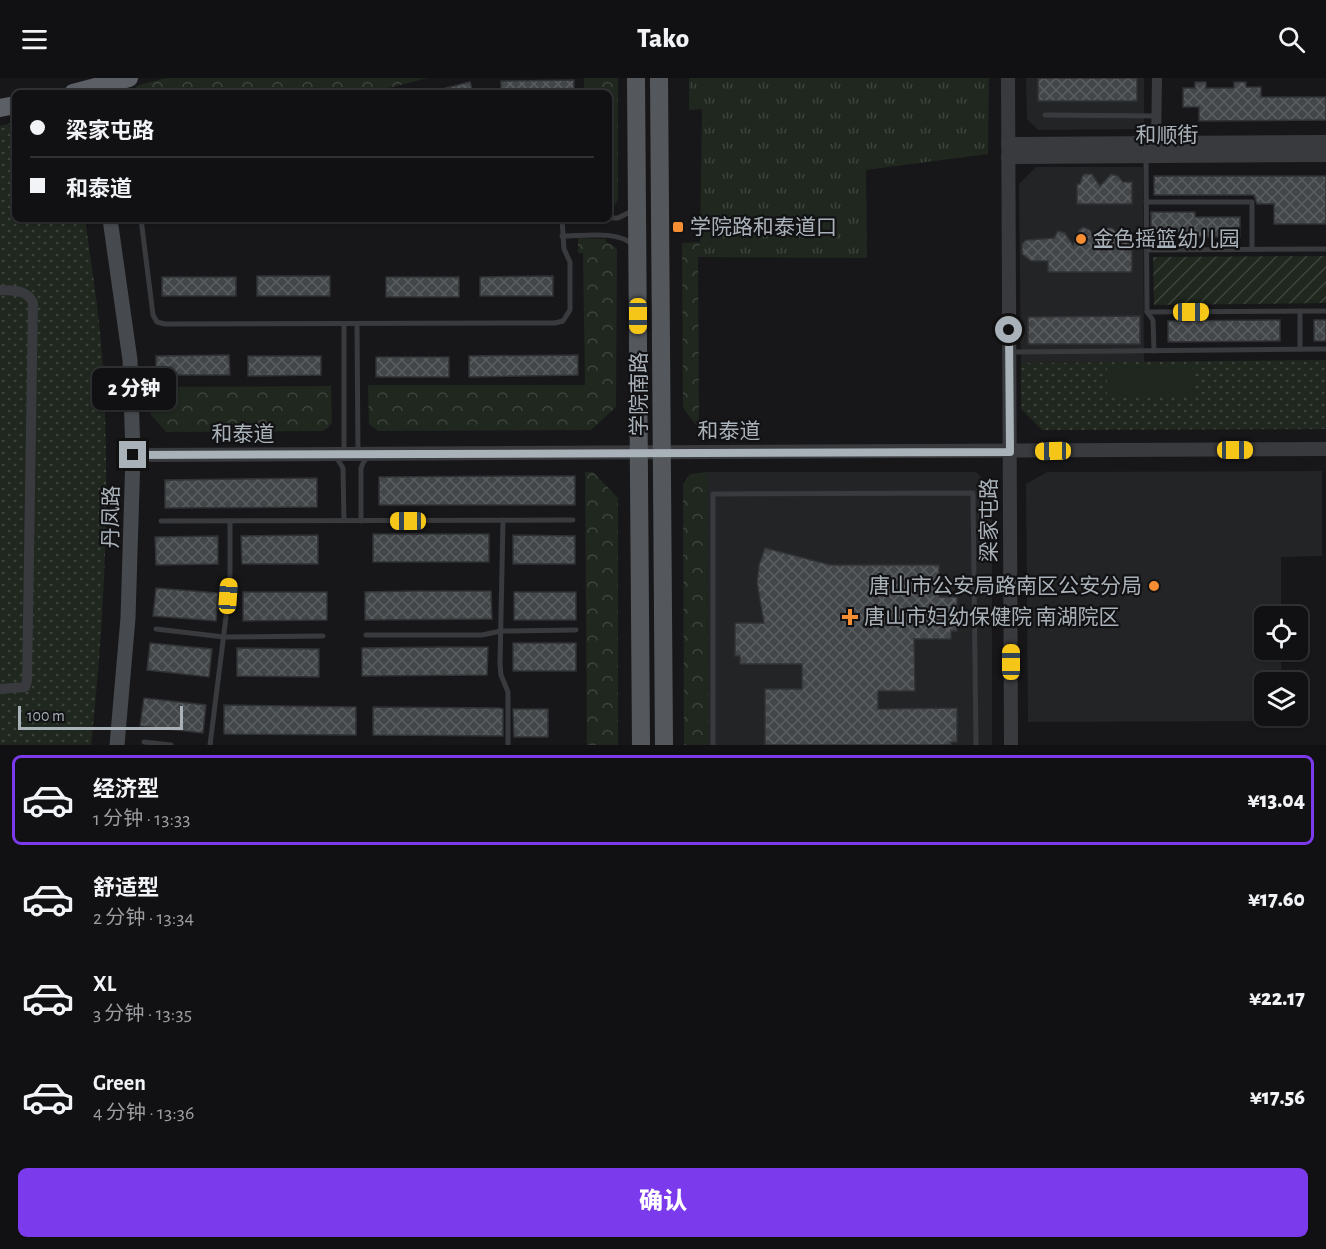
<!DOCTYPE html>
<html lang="zh">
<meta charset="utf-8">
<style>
:root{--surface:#111113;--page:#1a1a1c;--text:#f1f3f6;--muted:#9c9da0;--line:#303133;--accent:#7c3aed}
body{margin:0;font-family:"Alegreya Sans","Noto Sans SC",sans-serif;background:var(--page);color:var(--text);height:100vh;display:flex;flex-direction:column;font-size:22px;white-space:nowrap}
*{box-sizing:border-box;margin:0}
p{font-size:20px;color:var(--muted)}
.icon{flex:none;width:33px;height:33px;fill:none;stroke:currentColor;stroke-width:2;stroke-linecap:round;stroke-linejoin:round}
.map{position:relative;height:667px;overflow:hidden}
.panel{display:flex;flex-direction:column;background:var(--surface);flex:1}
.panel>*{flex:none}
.hud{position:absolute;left:12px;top:12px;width:600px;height:132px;border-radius:9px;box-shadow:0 2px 4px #0004,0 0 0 2px var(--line);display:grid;align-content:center;height:132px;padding:0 18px;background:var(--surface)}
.fabs{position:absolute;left:1254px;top:528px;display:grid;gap:12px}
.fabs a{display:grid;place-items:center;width:54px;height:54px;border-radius:9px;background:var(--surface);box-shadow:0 2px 4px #0004,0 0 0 2px var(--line);font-size:30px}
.scale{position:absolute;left:18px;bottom:15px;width:165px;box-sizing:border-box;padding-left:6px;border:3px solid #a9b1b9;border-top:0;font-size:16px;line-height:21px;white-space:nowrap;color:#a9b1b9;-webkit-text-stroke:4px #121214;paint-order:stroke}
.end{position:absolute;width:27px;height:27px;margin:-14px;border:8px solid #a9b1b9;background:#111;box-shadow:0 0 0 3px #111}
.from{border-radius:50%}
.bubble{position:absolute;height:42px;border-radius:9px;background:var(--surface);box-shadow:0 2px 4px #0004,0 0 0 2px var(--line);font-size:20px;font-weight:800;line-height:42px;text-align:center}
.car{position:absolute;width:18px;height:36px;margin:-18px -9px;border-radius:8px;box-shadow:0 0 4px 2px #0007;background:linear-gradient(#f5c518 24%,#345 0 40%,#f5c518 0 76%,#345 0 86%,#f5c518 0)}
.hud b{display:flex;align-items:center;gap:21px;height:57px;font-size:22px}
.hud b+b{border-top:2px solid var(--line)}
.hud i{width:15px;height:15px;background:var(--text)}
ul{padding:10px 0 0;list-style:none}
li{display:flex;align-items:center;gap:18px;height:90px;margin:0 12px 9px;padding:0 6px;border:3px solid transparent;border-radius:9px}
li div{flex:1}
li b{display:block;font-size:22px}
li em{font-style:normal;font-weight:800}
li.selected{border-color:var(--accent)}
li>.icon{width:54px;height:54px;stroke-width:1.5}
.button{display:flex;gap:12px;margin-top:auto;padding:12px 18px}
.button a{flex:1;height:69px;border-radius:9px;background:var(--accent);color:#fff;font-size:24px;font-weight:800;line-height:69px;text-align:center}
header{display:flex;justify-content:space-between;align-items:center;height:78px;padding:0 18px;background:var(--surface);font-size:27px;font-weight:800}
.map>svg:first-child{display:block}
.built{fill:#232426}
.grass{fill:url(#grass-tufts)}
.forest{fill:url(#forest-crowns)}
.park{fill:url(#park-dots)}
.garden{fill:url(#garden-furrows)}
.pitch{fill:#1f271f}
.building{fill:url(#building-cross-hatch);stroke:#313235;stroke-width:1.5}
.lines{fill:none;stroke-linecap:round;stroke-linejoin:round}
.service{stroke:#383a3e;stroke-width:5}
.minor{stroke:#383a3e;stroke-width:10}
.tertiary{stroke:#383a3e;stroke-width:14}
.secondary{stroke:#464a4e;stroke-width:15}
.primary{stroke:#54585d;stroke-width:18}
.trunk{stroke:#5c6066;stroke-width:18}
.route{stroke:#a9b1b9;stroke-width:8}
.poi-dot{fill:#f58d33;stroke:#121214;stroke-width:2}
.labels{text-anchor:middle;stroke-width:4.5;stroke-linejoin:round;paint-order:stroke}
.street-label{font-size:21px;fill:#a9b1b9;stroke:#121214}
.poi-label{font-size:21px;fill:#a9b1b9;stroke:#121214;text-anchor:start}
</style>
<header><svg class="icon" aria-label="menu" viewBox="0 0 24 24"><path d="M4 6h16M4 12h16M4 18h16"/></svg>Tako<svg class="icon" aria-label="search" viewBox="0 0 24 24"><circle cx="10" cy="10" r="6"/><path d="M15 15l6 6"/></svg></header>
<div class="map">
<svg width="1326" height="667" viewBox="0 0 1326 667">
<defs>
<pattern id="grass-tufts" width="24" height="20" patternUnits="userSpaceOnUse" patternTransform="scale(1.5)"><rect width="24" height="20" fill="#1f271f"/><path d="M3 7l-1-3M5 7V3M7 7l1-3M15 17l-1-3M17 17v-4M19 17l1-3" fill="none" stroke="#3d443d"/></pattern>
<pattern id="forest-crowns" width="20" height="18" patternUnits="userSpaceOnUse" patternTransform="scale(1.5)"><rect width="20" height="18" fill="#1f271f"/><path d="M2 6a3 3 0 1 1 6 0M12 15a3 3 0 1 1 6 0" fill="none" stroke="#3d443d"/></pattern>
<pattern id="park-dots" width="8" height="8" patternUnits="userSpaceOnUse" patternTransform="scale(1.5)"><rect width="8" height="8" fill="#1f271f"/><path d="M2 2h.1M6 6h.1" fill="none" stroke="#3d443d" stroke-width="1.8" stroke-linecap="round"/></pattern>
<pattern id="garden-furrows" width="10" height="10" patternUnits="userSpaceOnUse" patternTransform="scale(1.5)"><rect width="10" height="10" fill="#1f271f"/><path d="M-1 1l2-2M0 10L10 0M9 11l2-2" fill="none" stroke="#3d443d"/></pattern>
<pattern id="building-cross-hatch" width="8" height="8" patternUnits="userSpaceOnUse" patternTransform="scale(1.5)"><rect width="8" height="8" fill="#434649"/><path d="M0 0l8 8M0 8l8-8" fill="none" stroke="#5b5e61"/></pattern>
</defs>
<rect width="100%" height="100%" fill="#171719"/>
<g class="built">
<path d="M1026,0H1144V51L1038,52L1027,41Z"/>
<path d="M1036,89H1143L1144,284L1021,285L1019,106Z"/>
<path d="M1322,393V478L1281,479V538H1264V572H1281V604H1264V638H1281V643L1028,644L1026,406L1047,394Z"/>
<path d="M707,394H976L992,410V667H708Z"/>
</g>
<path class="grass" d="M689,0H989L988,76L866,92L867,180L698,179L700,164L702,31L689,32Z"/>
<g class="forest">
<path d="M166,0H428L369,15H128L139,7Z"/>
<path d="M584,0H618V121L616,126L609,130V15H584Z"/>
<path d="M578,160L606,161V164L614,168L617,172L616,329L591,352L378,353L369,346L368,307H585L583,175H578Z"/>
<path d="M700,164L698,179L699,351L683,330L682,165Z"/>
<path d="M331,308L332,344L329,349L323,353L166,354L151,337L149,309Z"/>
<path d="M585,394H593L618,420V667H587Z"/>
<path d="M707,394L708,667H684L683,406L690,396Z"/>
</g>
<g class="park">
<path d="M15,44V141H85C91,186 99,231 102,276C111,407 105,538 91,667H0V48Z"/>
<path d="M1326,282V351L1042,352L1021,331V285Z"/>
</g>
<path class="garden" d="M1326,178V225L1154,227L1153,179Z"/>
<path class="pitch" d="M1192,289L1193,319L1107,320V290Z"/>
<g class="building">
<rect x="1038" y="0" width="99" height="23"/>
<path d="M574,2V15H501V3Z"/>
<path d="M470,4L473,15H439L438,12Z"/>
<path d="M1195,4H1206V10H1234V4H1246V9H1261V19H1326V42L1199,43V29H1183V10H1195Z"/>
<path d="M1084,96H1092L1100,108L1111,96L1118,98L1123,104H1132V126H1077V106H1080L1082,99Z"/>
<path d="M1154,98H1326V146H1274V126H1257L1254,117H1154Z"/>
<path d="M1151,134H1195V139H1240V159H1195V155L1151,154Z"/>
<path d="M1083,149L1090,152L1095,160L1107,150H1112L1132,165V194H1048V183H1031L1022,176V166L1026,162L1054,160L1058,153L1065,155L1073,167L1079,152Z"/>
<rect x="257" y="198" width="73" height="20"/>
<path d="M553,198V218H480V199Z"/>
<rect x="162" y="199" width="74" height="19"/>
<rect x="386" y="199" width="73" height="20"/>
<path d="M1140,238V266H1028V239Z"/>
<path d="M1280,242V263L1168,264V243Z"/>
<rect x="1314" y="242" width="12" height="21"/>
<path d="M229,277L230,297H156V278Z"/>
<path d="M578,277V297L469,299V278Z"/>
<path d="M248,278H321V297L248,298Z"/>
<rect x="376" y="279" width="73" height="20"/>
<path d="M513,398H575V427H379V399Z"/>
<path d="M317,400V429L165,430V402Z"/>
<rect x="373" y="456" width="116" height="28"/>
<path d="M318,457V486H242L241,458Z"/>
<path d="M513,457L575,458V486H513Z"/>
<path d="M218,458V486L156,487L155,459Z"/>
<path d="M765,470L831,487H939V519H957V553H951V561H914L915,613H878V631L957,630V664H951V667H765V611H802V586H740V578H735V545H764L757,505L759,487Z"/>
<path d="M156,510L218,515L216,543L153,538Z"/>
<path d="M411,513H491L492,541L365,542V514Z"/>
<path d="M243,514H327V542L243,543Z"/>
<rect x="514" y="514" width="62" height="28"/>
<path d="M150,565L212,571L209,599L147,592Z"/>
<rect x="513" y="565" width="63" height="28"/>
<path d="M443,569H488L487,597L362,598V570Z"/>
<path d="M237,570L319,571V599L237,598Z"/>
<path d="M144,620L206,627L203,655L140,648Z"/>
<path d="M224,627L356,629V657L224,656Z"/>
<path d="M373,629L500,630L503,631V658L373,657Z"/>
<path d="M513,631H548V659H514Z"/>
</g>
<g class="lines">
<g class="service">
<path d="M1045,37L1157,38"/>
<path d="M1146,80L1147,234L1326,233"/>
<path d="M1146,124H1252V171"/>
<path d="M609,140H618L634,132"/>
<path d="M141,141L153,237L157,244L165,246L555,245L563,243L570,232V184L564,171L562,141"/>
<path d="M562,158C582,158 618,152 633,167"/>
<path d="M1147,172L1326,171"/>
<path d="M1300,233V271"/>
<path d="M1147,234L1153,242L1154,273"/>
<path d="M344,246V376"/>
<path d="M357,246L358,375"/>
<path d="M1011,274L1326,271"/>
<path d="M335,377L343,390L344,443"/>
<path d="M503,442L500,586L501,597L508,614V667"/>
<path d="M161,443L573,442"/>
<path d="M361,443V390L364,383L369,379"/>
<path d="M156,551L224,559L323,558"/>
<path d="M366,557H482L501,553L576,552"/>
<path d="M144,664L171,667"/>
<path d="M210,667L226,539L230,496V443"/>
<path d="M713,667V416L973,415L976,667"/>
</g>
<g class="minor">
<path d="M1156,65L1157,0"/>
<path d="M0,212C13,213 27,211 33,225L27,603L25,609L0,611"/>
</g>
<g class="tertiary">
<path d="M1008,0L1011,667"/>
<path d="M1008,66L1326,64"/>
<path d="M1008,79L1326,77"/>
<path d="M133,377L1326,371"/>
</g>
<path class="secondary" d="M110,141L130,282L133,377L128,540L117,667"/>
<g class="primary">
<path d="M636,0L641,667"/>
<path d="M659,0L664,667"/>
</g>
<g class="trunk">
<path d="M73,15L129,0"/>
<path d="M0,30L15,27"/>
</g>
</g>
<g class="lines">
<path class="route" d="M133,377L1010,374L1009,252"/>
</g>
<g class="poi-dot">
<rect x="672" y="143" width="12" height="12" rx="3"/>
<circle cx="1081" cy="161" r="6"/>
<circle cx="1154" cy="508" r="6"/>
<path d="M847 530h6v6h6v6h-6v6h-6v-6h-6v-6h6z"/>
</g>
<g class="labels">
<g class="street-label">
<text x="1167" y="64">和顺街</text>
<text transform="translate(639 316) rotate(-90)" y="7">学院南路</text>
<text x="729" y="360">和泰道</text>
<text x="243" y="363">和泰道</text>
<text transform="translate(111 439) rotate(-89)" y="7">丹凤路</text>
<text transform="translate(989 442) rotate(-90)" y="7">梁家屯路</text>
</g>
<g class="poi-label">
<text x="690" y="156">学院路和泰道口</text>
<text x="1093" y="168">金色摇篮幼儿园</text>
<text x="1142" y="515" text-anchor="end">唐山市公安局路南区公安分局</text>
<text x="864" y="546">唐山市妇幼保健院 南湖院区</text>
</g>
</g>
</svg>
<div class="fabs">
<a><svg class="icon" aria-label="locate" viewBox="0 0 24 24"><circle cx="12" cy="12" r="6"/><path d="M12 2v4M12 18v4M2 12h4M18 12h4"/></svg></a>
<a><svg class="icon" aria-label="layers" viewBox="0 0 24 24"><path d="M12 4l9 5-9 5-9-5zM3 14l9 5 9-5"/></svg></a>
</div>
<div class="scale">100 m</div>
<i class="end from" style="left:1009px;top:252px"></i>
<i class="end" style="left:133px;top:377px"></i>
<div class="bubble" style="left:92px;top:290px;width:84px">2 分钟</div>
<i class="car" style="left:1191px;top:234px;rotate:90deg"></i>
<i class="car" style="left:638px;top:238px;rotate:180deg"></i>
<i class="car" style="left:1235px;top:372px;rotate:90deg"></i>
<i class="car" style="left:1053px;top:373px;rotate:269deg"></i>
<i class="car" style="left:408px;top:443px;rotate:270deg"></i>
<i class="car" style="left:228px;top:518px;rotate:4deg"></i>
<i class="car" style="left:1011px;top:584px;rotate:0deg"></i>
<div class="hud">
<b><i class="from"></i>梁家屯路</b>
<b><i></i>和泰道</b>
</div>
</div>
<section class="panel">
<ul>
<li class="selected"><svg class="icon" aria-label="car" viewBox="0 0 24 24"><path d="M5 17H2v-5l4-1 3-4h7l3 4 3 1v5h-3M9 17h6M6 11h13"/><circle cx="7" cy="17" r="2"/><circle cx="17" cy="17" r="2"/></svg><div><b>经济型</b><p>1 分钟 · 13:33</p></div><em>¥13.04</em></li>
<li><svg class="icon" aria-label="car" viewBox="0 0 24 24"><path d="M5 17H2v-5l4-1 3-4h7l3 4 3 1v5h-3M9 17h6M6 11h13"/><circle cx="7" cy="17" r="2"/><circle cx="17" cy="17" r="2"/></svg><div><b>舒适型</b><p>2 分钟 · 13:34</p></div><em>¥17.60</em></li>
<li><svg class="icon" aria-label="car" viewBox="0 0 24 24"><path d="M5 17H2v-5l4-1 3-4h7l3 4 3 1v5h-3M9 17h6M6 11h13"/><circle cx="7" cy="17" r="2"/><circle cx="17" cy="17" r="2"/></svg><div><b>XL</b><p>3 分钟 · 13:35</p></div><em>¥22.17</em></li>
<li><svg class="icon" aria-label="car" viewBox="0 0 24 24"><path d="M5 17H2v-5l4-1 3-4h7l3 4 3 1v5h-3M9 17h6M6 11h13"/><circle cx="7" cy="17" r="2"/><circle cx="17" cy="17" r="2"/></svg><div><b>Green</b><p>4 分钟 · 13:36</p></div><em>¥17.56</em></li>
</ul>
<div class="button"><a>确认</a></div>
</section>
